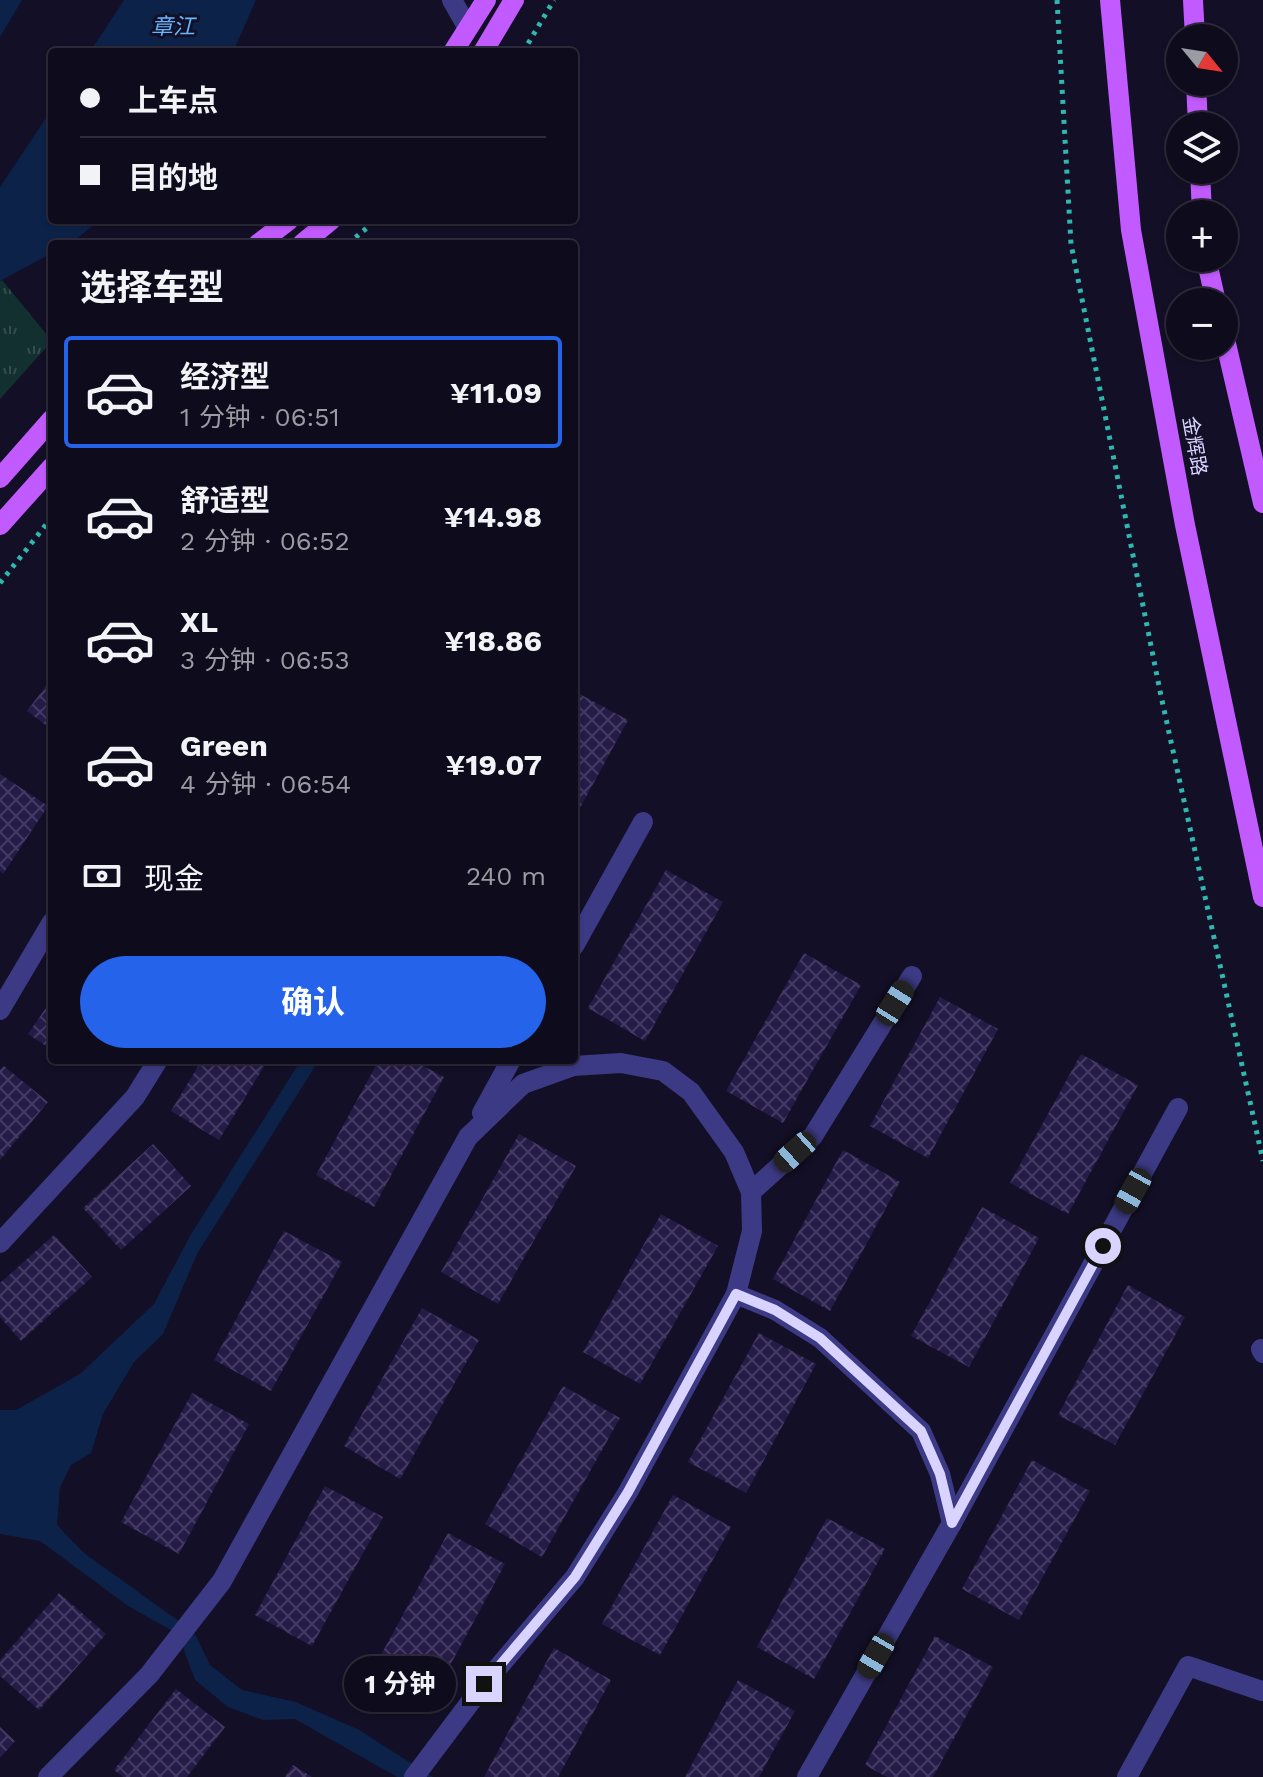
<!DOCTYPE html>
<html lang="zh">
<meta charset="utf-8">
<style>
:root{--surface:#0e0b1c;--page:#171425;--text:#f1f3f6;--muted:#9b9ba3;--line:#2e2b3b;--accent:#2563eb}
body{margin:0;font-family:"Work Sans","Noto Sans SC",sans-serif;background:var(--page);color:var(--text);height:100vh;display:flex;flex-direction:column;font-size:30px;white-space:nowrap}
*{box-sizing:border-box;margin:0}
p{font-size:26px;color:var(--muted)}
.icon{flex:none;width:44px;height:44px;fill:none;stroke:currentColor;stroke-width:2;stroke-linecap:round;stroke-linejoin:round}
.map{position:relative;flex:1;overflow:hidden}
.drawer{position:absolute;left:48px;top:240px;width:530px;height:824px;display:flex;flex-direction:column;background:var(--surface);border-radius:8px;box-shadow:0 2px 6px #0004,0 0 0 2px var(--line)}
.drawer>*{flex:none}
.hud{position:absolute;left:48px;top:48px;width:530px;height:176px;border-radius:8px;box-shadow:0 2px 6px #0004,0 0 0 2px var(--line);display:grid;align-content:center;height:176px;padding:0 32px;background:var(--surface)}
.needle{width:52px;rotate:120deg}
.tools{position:absolute;left:1166px;top:24px;display:grid;gap:16px}
.tools a{display:grid;place-items:center;width:72px;height:72px;border-radius:50%;background:var(--surface);box-shadow:0 2px 6px #0004,0 0 0 2px var(--line);font-size:40px}
.end{position:absolute;width:36px;height:36px;margin:-18px;border:10px solid #d9d4ff;background:#111;box-shadow:0 0 0 4px #111}
.from{border-radius:50%}
.bubble{position:absolute;height:56px;border-radius:28px;background:var(--surface);box-shadow:0 2px 6px #0004,0 0 0 2px var(--line);font-size:26px;font-weight:700;line-height:56px;text-align:center}
.car{position:absolute;width:24px;height:48px;margin:-24px -12px;border-radius:10px;box-shadow:0 0 6px 2px #0007;background:linear-gradient(#222 24%,#8ab4d8 0 40%,#222 0 76%,#8ab4d8 0 86%,#222 0)}
.hud b{display:flex;align-items:center;gap:28px;height:76px;font-size:30px}
.hud b+b{border-top:2px solid var(--line)}
.hud i{width:20px;height:20px;background:var(--text)}
ul{padding:0;list-style:none}
li{display:flex;align-items:center;gap:24px;height:112px;margin:0 16px 12px;padding:0 16px;border:4px solid transparent;border-radius:8px}
li div{flex:1}
li b{display:block;font-size:30px}
li em{font-style:normal;font-weight:700}
li.current{border-color:var(--accent)}
li>.icon{width:72px;height:72px;stroke-width:1.5}
h2{padding:0 32px;font-size:36px;line-height:96px}
.pay{display:flex;align-items:center;gap:20px;height:88px;padding:0 32px;font-size:30px}
.pay p{margin-inline-start:auto}
.cta{display:flex;gap:16px;margin-top:auto;padding:16px 32px}
.cta a{flex:1;height:92px;border-radius:48px;background:var(--accent);color:#fff;font-size:32px;font-weight:700;line-height:92px;text-align:center}
.map>svg:first-child{display:block}
.park{fill:url(#park-tufts)}
.water{fill:#0c2248}
.building{fill:url(#building-cross-hatch)}
.lines{fill:none;stroke-linecap:round;stroke-linejoin:round}
.path{stroke:#2fb8b0;stroke-width:5;stroke-dasharray:4 6;stroke-linecap:butt}
.minor{stroke:#3d3a85;stroke-width:20}
.major{stroke:#c25bff;stroke-width:20}
.route{stroke:#d9d4ff;stroke-width:10}
.labels{text-anchor:middle;stroke-width:6;stroke-linejoin:round;paint-order:stroke}
.street-label{font-size:20px;fill:#d9d4ff;stroke:#130f26}
.water-label{font-size:22px;font-style:italic;fill:#62b6ff;stroke:#130f26}
</style>
<div class="map">
<svg width="1263" height="1777" viewBox="0 0 1263 1777">
<defs>
<pattern id="park-tufts" width="24" height="20" patternUnits="userSpaceOnUse" patternTransform="scale(2)"><rect width="24" height="20" fill="#12302f"/><path d="M3 7l-1-3M5 7V3M7 7l1-3M15 17l-1-3M17 17v-4M19 17l1-3" fill="none" stroke="#344d4e"/></pattern>
<pattern id="building-cross-hatch" width="8" height="8" patternUnits="userSpaceOnUse" patternTransform="scale(2)"><rect width="8" height="8" fill="#241b47"/><path d="M0 0l8 8M0 8l8-8" fill="none" stroke="#433b63"/></pattern>
</defs>
<rect width="100%" height="100%" fill="#130f26"/>
<path class="park" d="M2,280L52,341L0,399V281Z"/>
<g class="water">
<path d="M0,0H22L0,37Z"/>
<path d="M124,0H256L233,52H90Z"/>
<path d="M52,109V220H100L70,244H52V253L0,281V187Z"/>
<path d="M301,1060H319L197,1254L163,1334L134,1362L103,1414L91,1453L71,1465L60,1487L57,1525L84,1553L194,1632L210,1665L242,1690L296,1702L359,1730L433,1777H397L295,1719L263,1720L228,1707L195,1680L178,1634L128,1606L40,1541L0,1534V1410H16L80,1374L154,1304L190,1236Z"/>
</g>
<g class="building">
<path d="M52,678V730L27,711Z"/>
<path d="M574,691L628,720L574,819Z"/>
<path d="M0,774L48,806L3,874L0,871Z"/>
<path d="M666,870L723,902L645,1041L588,1008Z"/>
<path d="M804,953L861,985L783,1123L726,1091Z"/>
<path d="M940,997L998,1029L928,1158L870,1126Z"/>
<path d="M52,999V1050L28,1034Z"/>
<path d="M1081,1054L1138,1085L1068,1214L1010,1183Z"/>
<path d="M202,1060H268L219,1140L171,1111Z"/>
<path d="M379,1060H412L444,1077L374,1207L316,1175Z"/>
<path d="M4,1066L48,1102L0,1160V1070Z"/>
<path d="M519,1134L576,1166L498,1304L441,1272Z"/>
<path d="M153,1144L191,1186L121,1250L83,1208Z"/>
<path d="M843,1150L900,1182L830,1311L773,1279Z"/>
<path d="M982,1207L1039,1238L969,1367L911,1336Z"/>
<path d="M661,1214L718,1246L640,1384L583,1352Z"/>
<path d="M284,1231L342,1262L271,1391L214,1360Z"/>
<path d="M54,1235L92,1277L21,1341L0,1317V1283Z"/>
<path d="M1128,1285L1185,1317L1115,1445L1058,1415Z"/>
<path d="M422,1308L479,1340L400,1479L344,1446Z"/>
<path d="M759,1333L816,1364L746,1493L688,1462Z"/>
<path d="M563,1386L620,1418L542,1557L485,1524Z"/>
<path d="M192,1393L249,1424L179,1554L121,1522Z"/>
<path d="M1032,1460L1090,1491L1019,1620L962,1589Z"/>
<path d="M325,1486L383,1517L312,1646L255,1615Z"/>
<path d="M673,1495L731,1527L660,1655L602,1624Z"/>
<path d="M827,1518L885,1549L814,1679L757,1647Z"/>
<path d="M448,1533L505,1564L435,1693L377,1662Z"/>
<path d="M59,1593L106,1634L39,1710L0,1676V1660Z"/>
<path d="M935,1636L993,1667L933,1777H887L865,1765Z"/>
<path d="M554,1648L611,1680L558,1777H484Z"/>
<path d="M738,1680L795,1711L759,1777H685Z"/>
<path d="M176,1689L225,1727L187,1777H123L114,1770Z"/>
<path d="M0,1727L15,1741L0,1758Z"/>
<path d="M293,1765L312,1777H285Z"/>
</g>
<g class="lines">
<g class="path">
<path d="M1057,0L1071,244L1161,696L1263,1161"/>
<path d="M523,52L554,0"/>
<path d="M348,244L376,220"/>
<path d="M0,583L52,517"/>
</g>
<g class="minor">
<path d="M452,0L468,28"/>
<path d="M574,946L643,822"/>
<path d="M0,1010L52,922"/>
<path d="M482,1113L511,1060"/>
<path d="M751,1192L813,1136L912,976"/>
<path d="M0,1243L135,1097L158,1060"/>
<path d="M736,1294L775,1310L820,1338L921,1431L940,1474L952,1523L807,1777"/>
<path d="M1261,1349L1263,1353"/>
<path d="M952,1523L1178,1108"/>
<path d="M48,1777L149,1675L222,1581L468,1137L523,1084L573,1066L621,1063L663,1071L691,1092L734,1152L751,1192L752,1231L736,1294L628,1492L575,1577L484,1684L414,1777"/>
<path d="M1127,1777L1188,1666L1262,1691"/>
</g>
<g class="major">
<path d="M1110,0L1131,230L1185,525L1263,897"/>
<path d="M1193,0L1195,38"/>
<path d="M453,52L486,0"/>
<path d="M483,52L514,0"/>
<path d="M1196,82L1198,126"/>
<path d="M1200,170L1202,214"/>
<path d="M258,244L289,220"/>
<path d="M302,244L331,220"/>
<path d="M1206,258L1216,302"/>
<path d="M1224,335L1263,503"/>
<path d="M0,478L52,419"/>
<path d="M0,525L52,467"/>
</g>
</g>
<g class="lines">
<path class="route" d="M484,1684L575,1577L628,1492L736,1294L775,1310L820,1338L921,1431L940,1474L952,1523L1103,1246"/>
</g>
<g class="labels">
<g class="street-label">
<text transform="translate(1195 446) rotate(80)" y="7">金辉路</text>
</g>
<g class="water-label">
<text x="173" y="34">章江</text>
</g>
</g>
</svg>
<div class="tools">
<a><svg class="needle" viewBox="-14 -14 28 28"><path d="M0-13l5 13h-10z" fill="#e53935"/><path d="M0 13l5-13h-10z" fill="#9b9ba3"/></svg></a>
<a><svg class="icon" aria-label="layers" viewBox="0 0 24 24"><path d="M12 4l9 5-9 5-9-5zM3 14l9 5 9-5"/></svg></a>
<a>+</a>
<a>−</a>
</div>
<i class="end from" style="left:1103px;top:1246px"></i>
<i class="end" style="left:484px;top:1684px"></i>
<div class="bubble" style="left:344px;top:1656px;width:112px">1 分钟</div>
<i class="car" style="left:895px;top:1003px;rotate:32deg"></i>
<i class="car" style="left:795px;top:1152px;rotate:228deg"></i>
<i class="car" style="left:1133px;top:1191px;rotate:209deg"></i>
<i class="car" style="left:876px;top:1656px;rotate:210deg"></i>
<div class="hud">
<b><i class="from"></i>上车点</b>
<b><i></i>目的地</b>
</div>
<section class="drawer">
<h2>选择车型</h2>
<ul>
<li class="current"><svg class="icon" aria-label="car" viewBox="0 0 24 24"><path d="M5 17H2v-5l4-1 3-4h7l3 4 3 1v5h-3M9 17h6M6 11h13"/><circle cx="7" cy="17" r="2"/><circle cx="17" cy="17" r="2"/></svg><div><b>经济型</b><p>1 分钟 · 06:51</p></div><em>¥11.09</em></li>
<li><svg class="icon" aria-label="car" viewBox="0 0 24 24"><path d="M5 17H2v-5l4-1 3-4h7l3 4 3 1v5h-3M9 17h6M6 11h13"/><circle cx="7" cy="17" r="2"/><circle cx="17" cy="17" r="2"/></svg><div><b>舒适型</b><p>2 分钟 · 06:52</p></div><em>¥14.98</em></li>
<li><svg class="icon" aria-label="car" viewBox="0 0 24 24"><path d="M5 17H2v-5l4-1 3-4h7l3 4 3 1v5h-3M9 17h6M6 11h13"/><circle cx="7" cy="17" r="2"/><circle cx="17" cy="17" r="2"/></svg><div><b>XL</b><p>3 分钟 · 06:53</p></div><em>¥18.86</em></li>
<li><svg class="icon" aria-label="car" viewBox="0 0 24 24"><path d="M5 17H2v-5l4-1 3-4h7l3 4 3 1v5h-3M9 17h6M6 11h13"/><circle cx="7" cy="17" r="2"/><circle cx="17" cy="17" r="2"/></svg><div><b>Green</b><p>4 分钟 · 06:54</p></div><em>¥19.07</em></li>
</ul>
<div class="pay"><svg class="icon" aria-label="cash" viewBox="0 0 24 24"><path d="M3 7h18v10H3z"/><circle cx="12" cy="12" r="2"/></svg>现金<p>240 m</p></div>
<div class="cta"><a>确认</a></div>
</section>
</div>
